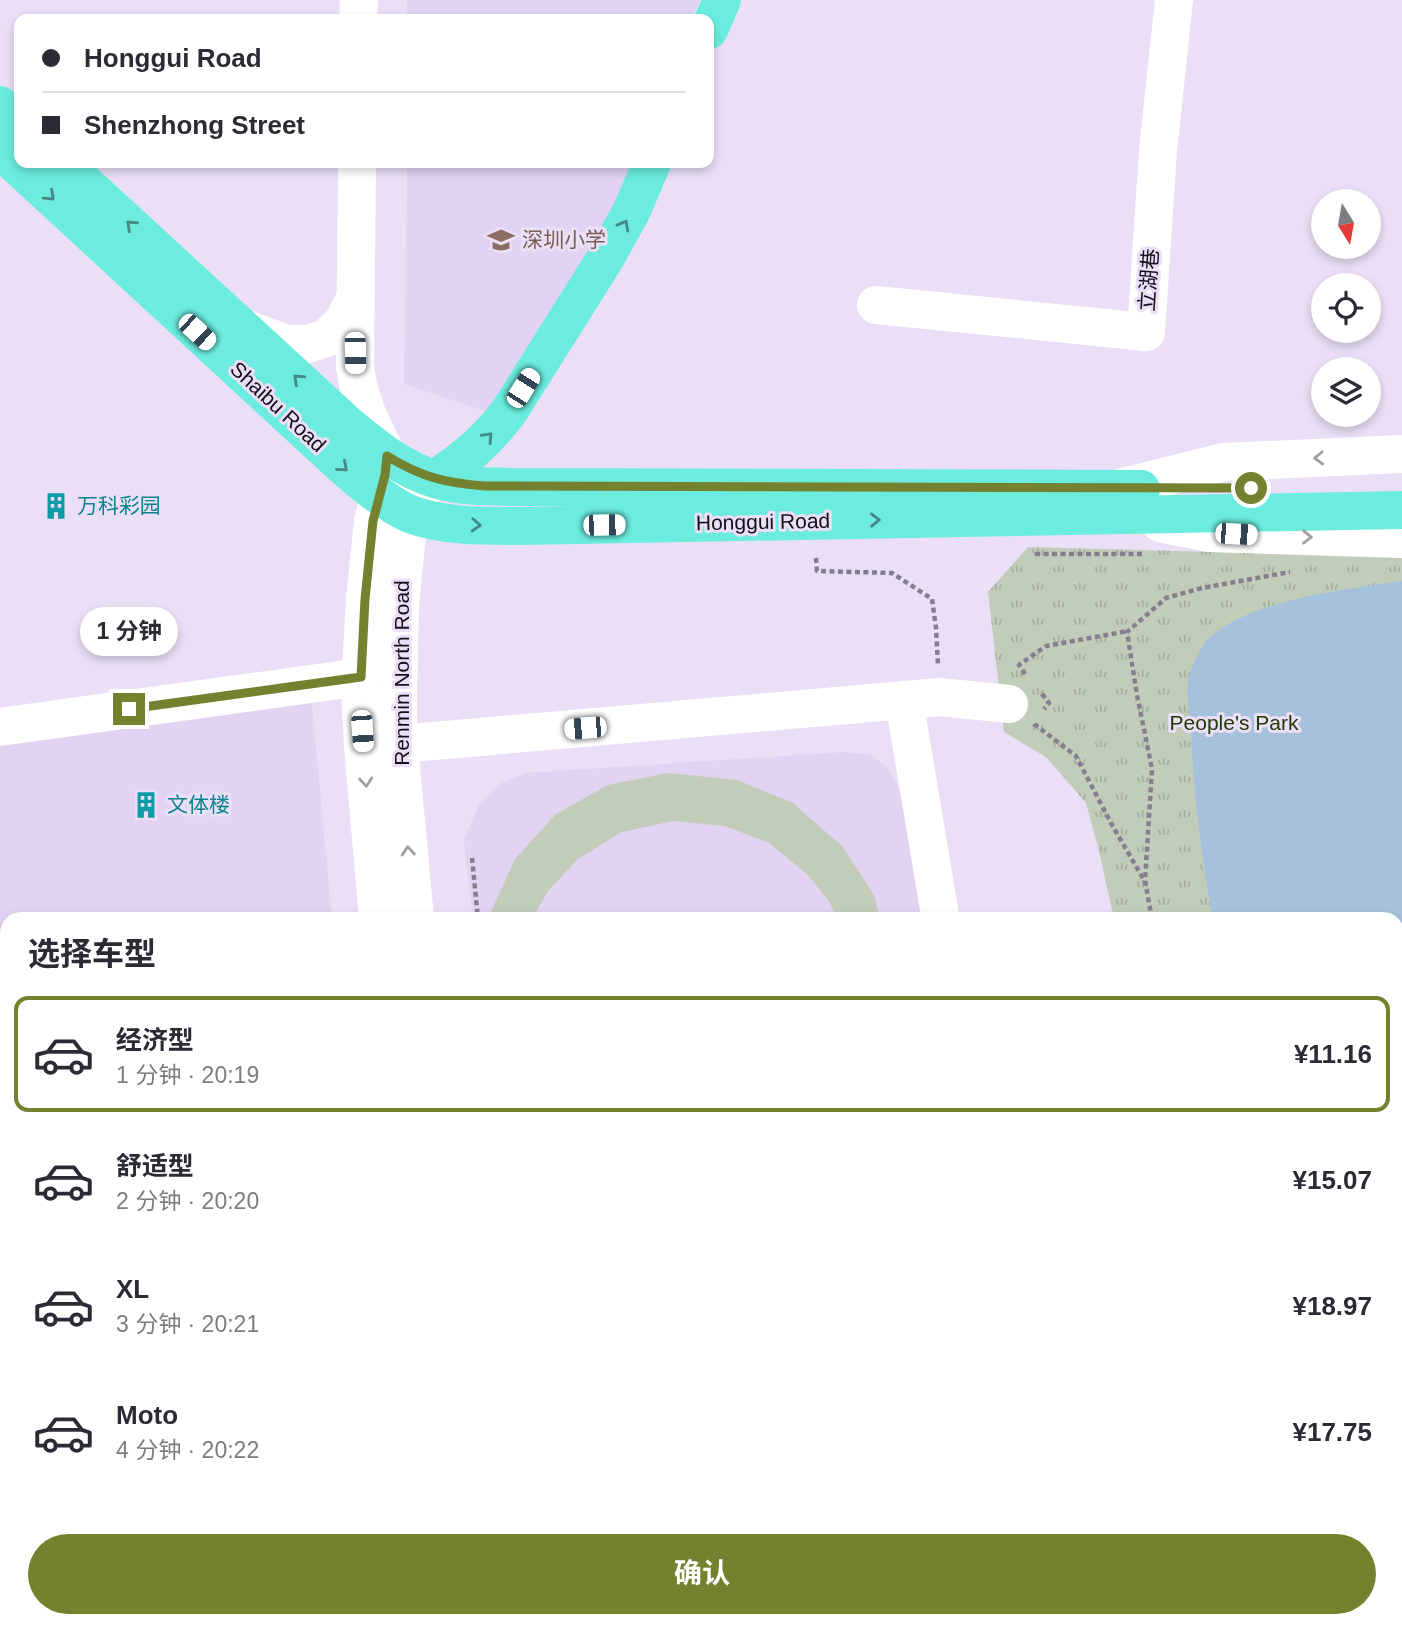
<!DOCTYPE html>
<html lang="zh">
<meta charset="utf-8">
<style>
:root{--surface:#fff;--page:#f2f2f3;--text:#2b2b33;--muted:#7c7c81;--line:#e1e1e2;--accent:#74822f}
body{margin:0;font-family:Helvetica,"Noto Sans SC",sans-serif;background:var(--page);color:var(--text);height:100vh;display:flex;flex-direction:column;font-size:26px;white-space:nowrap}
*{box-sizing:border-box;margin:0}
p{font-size:23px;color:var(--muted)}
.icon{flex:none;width:38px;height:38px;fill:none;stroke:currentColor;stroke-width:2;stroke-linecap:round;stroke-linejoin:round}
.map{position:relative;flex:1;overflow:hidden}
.details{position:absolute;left:0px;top:912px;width:1404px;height:716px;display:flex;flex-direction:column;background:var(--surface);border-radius:21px 21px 0 0;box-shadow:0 4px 10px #0003}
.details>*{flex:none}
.hud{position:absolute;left:14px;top:14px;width:700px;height:154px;border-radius:14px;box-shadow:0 4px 10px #0003;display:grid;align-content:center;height:154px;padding:0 28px;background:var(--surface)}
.needle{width:46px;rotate:169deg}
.fabs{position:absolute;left:1311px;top:189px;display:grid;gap:14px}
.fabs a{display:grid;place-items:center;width:70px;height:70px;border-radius:50%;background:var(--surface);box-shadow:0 4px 10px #0003;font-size:35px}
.end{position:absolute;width:32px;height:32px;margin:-16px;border:9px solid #74822f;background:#fff;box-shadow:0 0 0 4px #fff}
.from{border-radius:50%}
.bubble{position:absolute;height:49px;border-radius:24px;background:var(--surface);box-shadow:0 4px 10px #0003;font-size:23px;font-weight:700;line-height:49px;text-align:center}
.car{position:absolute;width:21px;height:42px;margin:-21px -10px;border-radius:9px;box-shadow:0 0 5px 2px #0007;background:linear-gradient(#fff 24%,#345 0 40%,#fff 0 76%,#345 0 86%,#fff 0)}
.hud b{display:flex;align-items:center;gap:24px;height:66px;font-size:26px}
.hud b+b{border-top:2px solid var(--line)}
.hud i{width:18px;height:18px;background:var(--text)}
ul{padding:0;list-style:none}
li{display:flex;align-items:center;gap:21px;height:116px;margin:0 14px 10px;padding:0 14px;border:4px solid transparent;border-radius:14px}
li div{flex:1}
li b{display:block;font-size:26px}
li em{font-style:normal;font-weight:700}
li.current{border-color:var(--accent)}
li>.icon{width:63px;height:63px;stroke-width:1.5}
h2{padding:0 28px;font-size:32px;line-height:84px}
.cta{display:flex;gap:14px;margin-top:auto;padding:14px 28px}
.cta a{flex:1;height:80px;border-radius:42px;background:var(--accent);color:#fff;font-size:28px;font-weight:700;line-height:80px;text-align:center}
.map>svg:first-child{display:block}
.built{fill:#e1d3f1}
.grass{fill:url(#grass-tufts)}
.pitch{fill:#c2cdb9}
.water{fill:#a6c1db}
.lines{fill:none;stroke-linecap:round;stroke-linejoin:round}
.path{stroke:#867e8e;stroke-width:4.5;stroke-dasharray:5 3.5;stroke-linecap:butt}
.minor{stroke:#fff;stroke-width:38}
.major{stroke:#6becde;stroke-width:38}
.oneway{stroke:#448985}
.oneway2{stroke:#a19fa3}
.route{stroke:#74822f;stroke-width:9}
.labels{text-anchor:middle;stroke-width:6;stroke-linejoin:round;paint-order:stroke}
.education-label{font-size:21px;fill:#785e54;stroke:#eadff6;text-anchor:start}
.street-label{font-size:21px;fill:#141018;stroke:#eadff6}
.culture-label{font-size:21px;fill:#0d838f;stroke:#eadff6;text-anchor:start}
.park-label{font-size:21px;fill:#223805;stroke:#eadff6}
</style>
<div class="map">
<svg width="1402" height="1627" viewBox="0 0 1402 1627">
<defs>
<pattern id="grass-tufts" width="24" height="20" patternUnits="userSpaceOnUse" patternTransform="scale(1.75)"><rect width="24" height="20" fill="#c2cdb9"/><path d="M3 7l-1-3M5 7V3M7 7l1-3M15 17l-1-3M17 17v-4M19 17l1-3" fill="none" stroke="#a6af9e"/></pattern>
</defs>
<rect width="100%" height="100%" fill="#eadff6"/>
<g class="built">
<path d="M407,0H700L691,19H407Z"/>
<path d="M407,163H633L626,184L568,296L485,411L404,384Z"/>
<path d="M311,693L332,919H7V1620H267L268,1627H0V741Z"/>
<path d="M845,752L872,755L890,770L902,798L923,919H473L464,840L478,806L501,783L526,773Z"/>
<path d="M1402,1416V1627H1294L1298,1621L1396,1620V1427Z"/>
</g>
<g class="grass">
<path d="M1028,547L1402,557V1310L1396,1309V919H1114L1099,851L1086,803L1046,757L1004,732L988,592Z"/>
<path d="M7,1025V1172H0V1026Z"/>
</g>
<path class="pitch" d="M668,773L737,780L793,803L843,847L874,895L880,919H837L830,903L809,876L769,843L725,826L673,821L622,832L578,859L548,891L532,919H490V914L515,859L556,814L608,785Z"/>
<path class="water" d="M1402,581V961L1397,960L1396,919H1213C1201,857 1194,796 1191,733C1190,718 1186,694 1188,680C1189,672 1201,647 1206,641C1244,600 1348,589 1402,581Z"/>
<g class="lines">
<g class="path">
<path d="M1035,554H1142"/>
<path d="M816,558L817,571L892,573L932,599L936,628L938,665"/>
<path d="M1025,674L1019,665L1046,646L1128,631"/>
<path d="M1042,694L1049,703L1044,709"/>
<path d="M1034,724L1076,756L1112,825L1144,880"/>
<path d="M472,858L478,919"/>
<path d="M1152,919L1145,881L1152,769L1137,695L1127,632L1166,598L1202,588L1290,572"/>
<path d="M1396,1049H1402"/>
<path d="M0,1196L7,1195"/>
<path d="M0,1338L7,1330"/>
<path d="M0,1366L2,1383L0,1385"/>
<path d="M0,1617L1,1627"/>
</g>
<g class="minor">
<path d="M358,19L359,0"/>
<path d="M357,163L355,367L359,390L367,414L387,456L385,475L373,521L365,599L360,688L363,746L378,919"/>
<path d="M876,305L1146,332L1158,151L1174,0"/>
<path d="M244,328L287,344H308L326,338L342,323L355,299"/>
<path d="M1116,489L1224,462L1402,454"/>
<path d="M1160,523L1210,533L1402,539"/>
<path d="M904,700L940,915"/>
<path d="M0,727L361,677"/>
<path d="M399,744L940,697L1009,704"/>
<path d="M415,919L398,735V695L400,605L409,514C414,498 422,490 435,479"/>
<path d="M0,1010L7,1009"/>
<path d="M254,1620L255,1627"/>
<path d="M442,1620L443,1627"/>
<path d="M480,1620V1627"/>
<path d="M962,1620L993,1627"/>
</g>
<g class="major">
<path d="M709,30L722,0"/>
<path d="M0,105L19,123"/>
<path d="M0,150L344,467C361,482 389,505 410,514C443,527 488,526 523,526L1402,510"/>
<path d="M63,163L347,424C374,446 401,469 435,479C459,487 486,486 511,487L1141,489"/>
<path d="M435,479C466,458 487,441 510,410L605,259L632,210L652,163"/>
</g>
</g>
<defs><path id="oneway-chevron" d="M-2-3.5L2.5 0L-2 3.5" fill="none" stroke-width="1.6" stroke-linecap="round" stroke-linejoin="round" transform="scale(1.75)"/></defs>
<g class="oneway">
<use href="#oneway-chevron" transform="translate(50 196) rotate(43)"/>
<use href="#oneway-chevron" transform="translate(131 225) rotate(-137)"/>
<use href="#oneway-chevron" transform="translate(624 225) rotate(-61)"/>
<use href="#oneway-chevron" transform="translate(298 379) rotate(-137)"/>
<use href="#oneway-chevron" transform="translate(488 437) rotate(-47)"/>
<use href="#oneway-chevron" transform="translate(343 467) rotate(41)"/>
<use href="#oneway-chevron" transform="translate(875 520) rotate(-1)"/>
<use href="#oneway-chevron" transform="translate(476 525) rotate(3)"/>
</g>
<g class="oneway2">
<use href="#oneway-chevron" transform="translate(1319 458) rotate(178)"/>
<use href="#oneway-chevron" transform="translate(1307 537) rotate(1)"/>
<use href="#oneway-chevron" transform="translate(366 782) rotate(85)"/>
<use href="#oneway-chevron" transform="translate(408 851) rotate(-95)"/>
</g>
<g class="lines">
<path class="route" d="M129,709L361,677L365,599L373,521L385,475L387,456C421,477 445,483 485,486L1251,488"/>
</g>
<defs>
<symbol id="school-bare" viewBox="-9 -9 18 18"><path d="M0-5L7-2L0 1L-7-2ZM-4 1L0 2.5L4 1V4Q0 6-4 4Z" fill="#8d6e63" stroke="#eadff6" stroke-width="2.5" paint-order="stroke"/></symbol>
<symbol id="building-bare" viewBox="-9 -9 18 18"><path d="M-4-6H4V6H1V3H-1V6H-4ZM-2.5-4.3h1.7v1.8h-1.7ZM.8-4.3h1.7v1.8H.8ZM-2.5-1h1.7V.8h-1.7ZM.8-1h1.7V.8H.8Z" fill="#0f9aa8" stroke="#eadff6" stroke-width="2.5" paint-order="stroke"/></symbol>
</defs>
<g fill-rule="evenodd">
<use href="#school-bare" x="482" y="221" width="38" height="38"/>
<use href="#building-bare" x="37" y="487" width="38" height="38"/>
<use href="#building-bare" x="127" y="786" width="38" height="38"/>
</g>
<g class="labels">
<g class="education-label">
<text x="522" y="247">深圳小学</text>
</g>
<g class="street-label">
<text transform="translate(1149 280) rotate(-86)" y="7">立湖巷</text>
<text transform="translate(278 407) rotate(43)" y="7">Shaibu Road</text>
<text transform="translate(763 522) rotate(-1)" y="7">Honggui Road</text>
<text transform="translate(402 673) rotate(-90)" y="7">Renmin North Road</text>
</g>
<g class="culture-label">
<text x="77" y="513">万科彩园</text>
<text x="167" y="812">文体楼</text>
</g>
<g class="park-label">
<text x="1234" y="730">People's Park</text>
</g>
</g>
</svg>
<div class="fabs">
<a><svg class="needle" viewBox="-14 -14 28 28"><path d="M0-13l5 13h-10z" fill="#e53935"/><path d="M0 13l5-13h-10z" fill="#7c7c81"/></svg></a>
<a><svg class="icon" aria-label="locate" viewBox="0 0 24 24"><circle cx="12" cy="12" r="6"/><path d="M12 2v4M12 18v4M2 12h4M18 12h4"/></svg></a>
<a><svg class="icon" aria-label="layers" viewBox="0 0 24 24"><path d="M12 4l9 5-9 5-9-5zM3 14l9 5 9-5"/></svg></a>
</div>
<i class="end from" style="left:1251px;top:488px"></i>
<i class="end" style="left:129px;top:709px"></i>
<div class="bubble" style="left:80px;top:607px;width:98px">1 分钟</div>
<i class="car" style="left:197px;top:332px;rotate:133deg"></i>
<i class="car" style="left:355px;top:353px;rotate:179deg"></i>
<i class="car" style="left:523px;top:388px;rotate:32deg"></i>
<i class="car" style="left:604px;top:525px;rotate:89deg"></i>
<i class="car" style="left:1236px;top:534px;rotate:93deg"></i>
<i class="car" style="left:585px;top:728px;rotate:265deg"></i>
<i class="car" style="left:362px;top:731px;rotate:176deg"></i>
<div class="hud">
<b><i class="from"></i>Honggui Road</b>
<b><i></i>Shenzhong Street</b>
</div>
<section class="details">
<h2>选择车型</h2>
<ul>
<li class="current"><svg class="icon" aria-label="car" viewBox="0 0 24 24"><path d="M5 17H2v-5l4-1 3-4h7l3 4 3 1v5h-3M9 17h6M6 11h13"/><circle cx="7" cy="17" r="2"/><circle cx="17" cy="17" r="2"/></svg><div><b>经济型</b><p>1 分钟 · 20:19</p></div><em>¥11.16</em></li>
<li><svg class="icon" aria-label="car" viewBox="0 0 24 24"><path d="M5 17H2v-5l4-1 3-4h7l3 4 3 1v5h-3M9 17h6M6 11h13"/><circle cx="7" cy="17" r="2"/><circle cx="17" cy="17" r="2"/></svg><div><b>舒适型</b><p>2 分钟 · 20:20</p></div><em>¥15.07</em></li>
<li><svg class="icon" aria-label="car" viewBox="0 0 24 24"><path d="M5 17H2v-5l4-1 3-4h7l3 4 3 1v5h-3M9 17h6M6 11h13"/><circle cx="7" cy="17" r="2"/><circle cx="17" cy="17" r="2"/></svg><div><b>XL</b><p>3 分钟 · 20:21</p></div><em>¥18.97</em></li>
<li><svg class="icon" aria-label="car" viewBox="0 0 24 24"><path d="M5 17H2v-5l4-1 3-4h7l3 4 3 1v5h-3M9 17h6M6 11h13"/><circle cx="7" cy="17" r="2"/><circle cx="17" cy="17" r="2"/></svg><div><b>Moto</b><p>4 分钟 · 20:22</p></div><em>¥17.75</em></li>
</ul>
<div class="cta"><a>确认</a></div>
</section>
</div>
